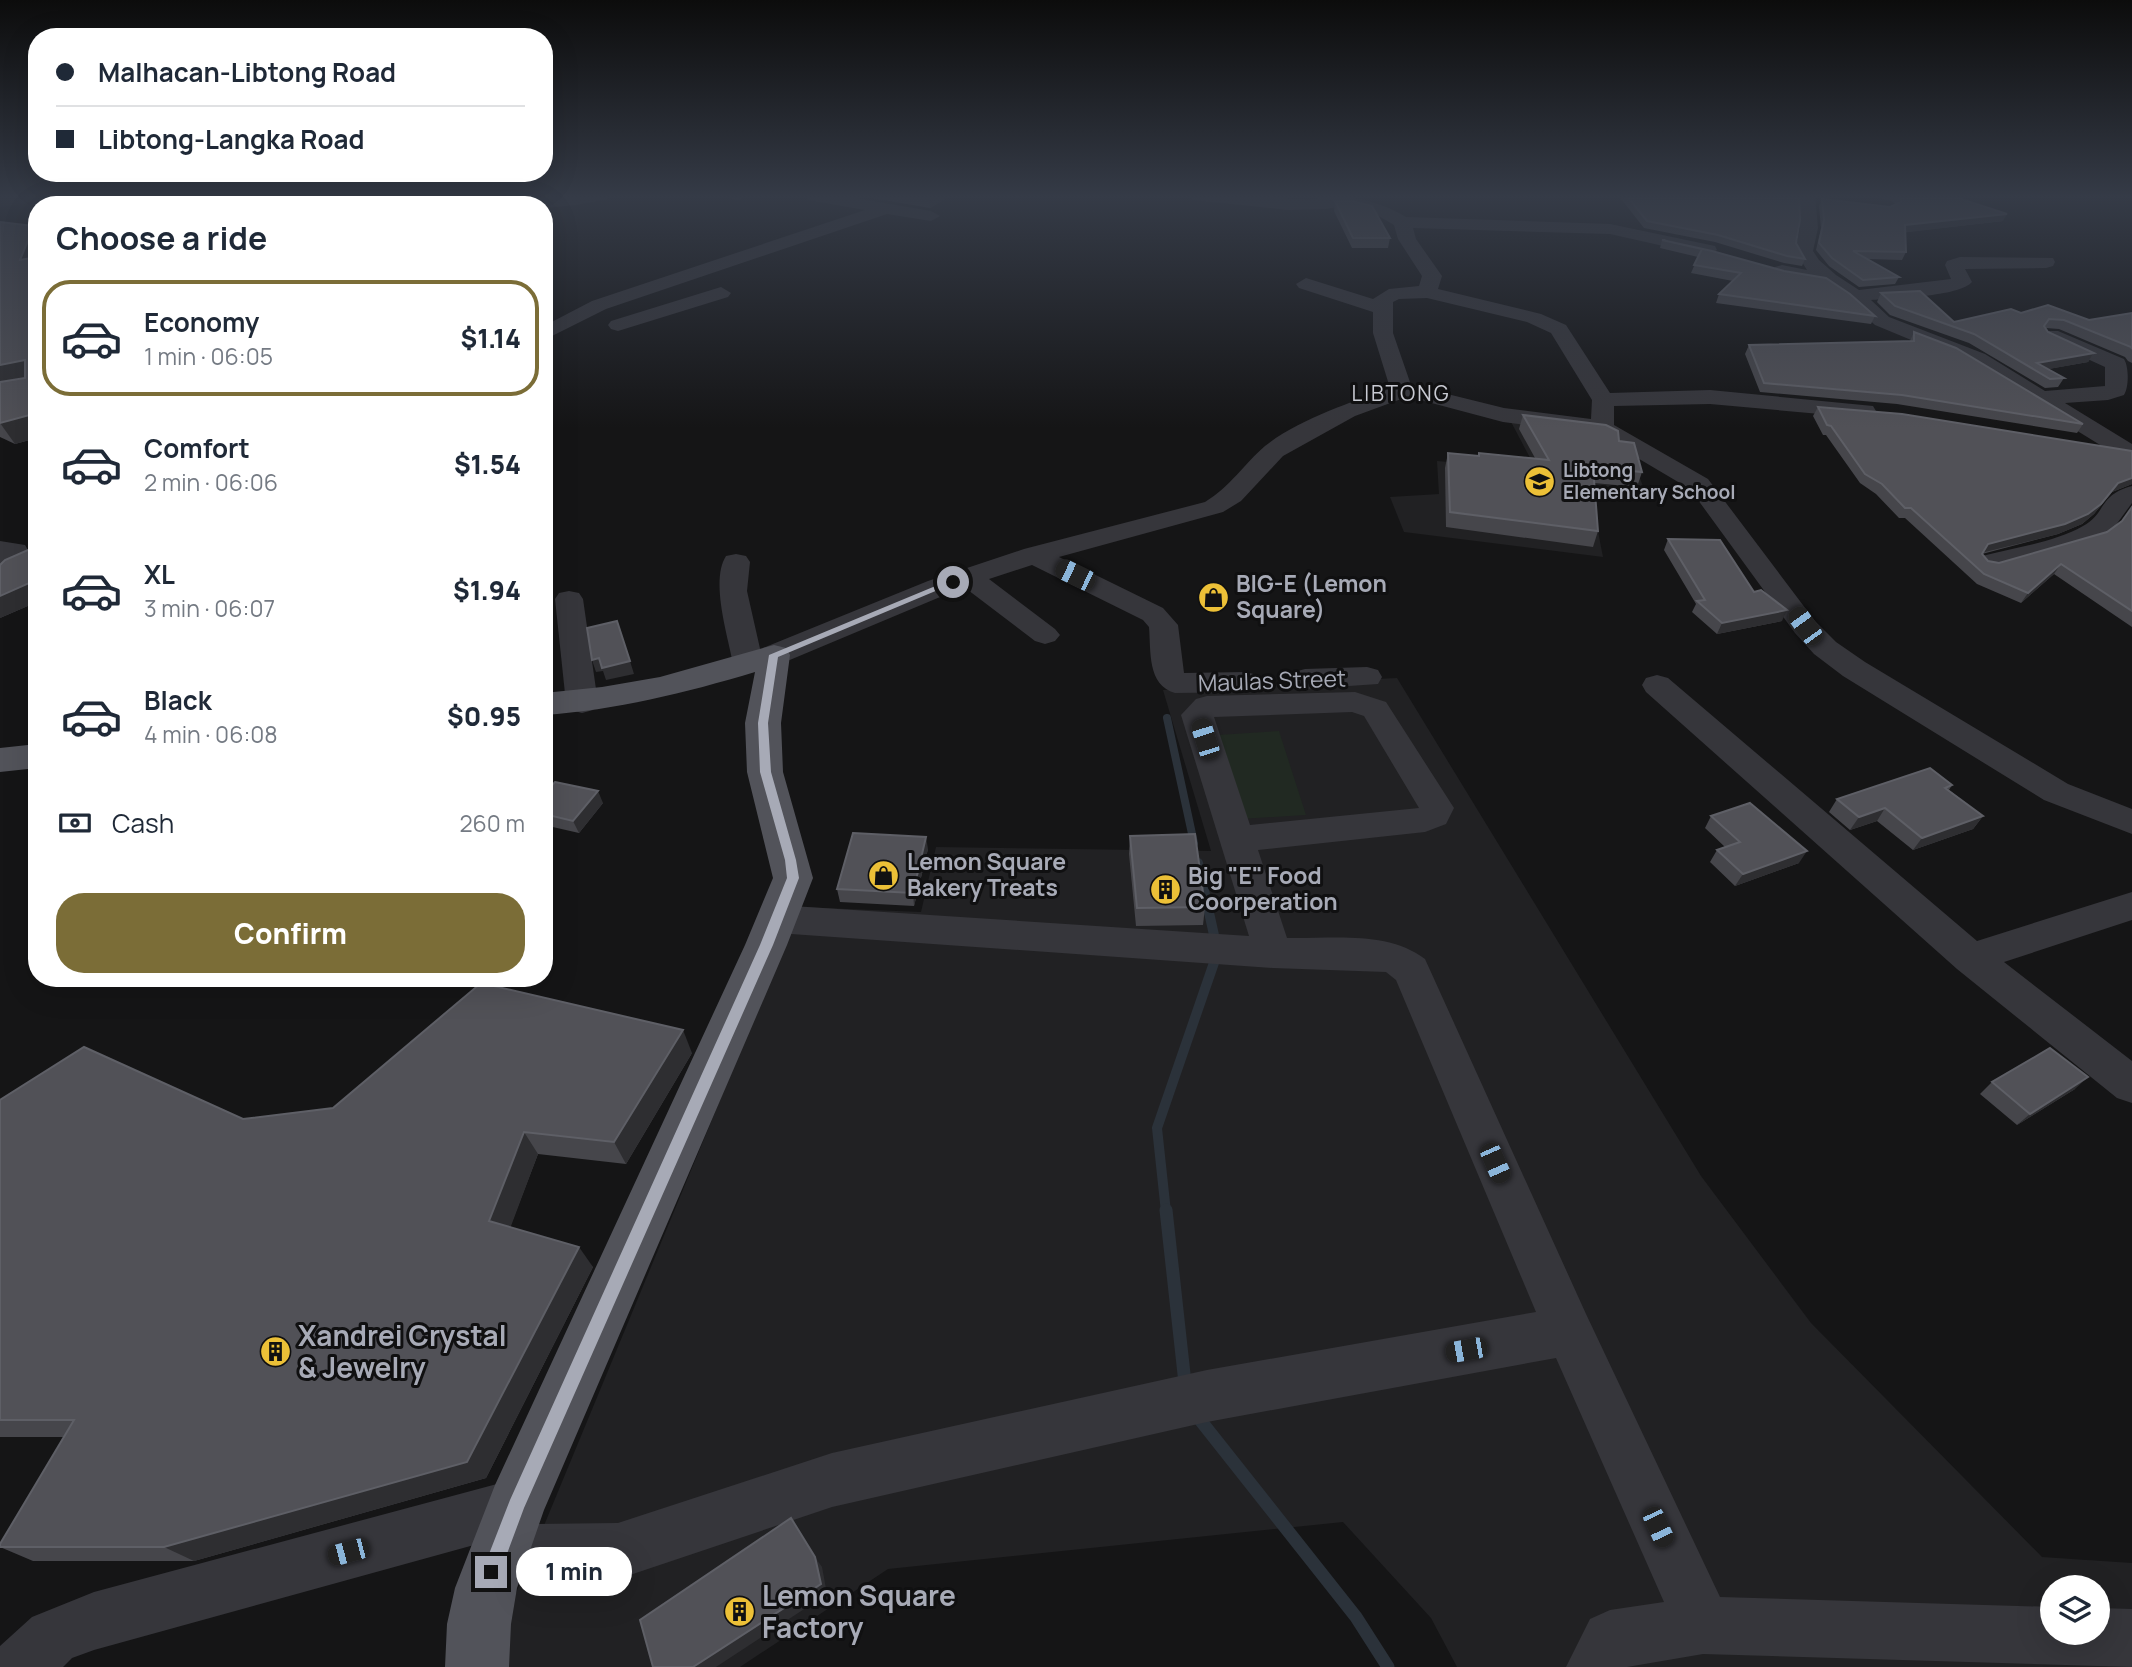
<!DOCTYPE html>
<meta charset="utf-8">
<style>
:root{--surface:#fff;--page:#f6f6f7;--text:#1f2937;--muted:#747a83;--line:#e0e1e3;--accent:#7b6d37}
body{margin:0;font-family:Manrope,sans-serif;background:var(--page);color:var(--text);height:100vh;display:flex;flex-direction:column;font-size:26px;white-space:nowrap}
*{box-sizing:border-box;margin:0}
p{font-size:23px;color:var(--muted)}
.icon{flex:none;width:38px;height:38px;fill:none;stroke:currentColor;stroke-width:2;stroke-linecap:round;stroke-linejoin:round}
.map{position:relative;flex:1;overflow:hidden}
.details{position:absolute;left:28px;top:196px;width:525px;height:791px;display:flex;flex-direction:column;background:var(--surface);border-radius:28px;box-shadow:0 7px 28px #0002}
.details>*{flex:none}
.hud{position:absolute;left:28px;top:28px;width:525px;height:154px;border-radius:28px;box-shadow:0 7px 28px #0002;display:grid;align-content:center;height:154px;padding:0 28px;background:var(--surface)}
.buttons{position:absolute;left:2040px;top:1575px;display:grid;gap:14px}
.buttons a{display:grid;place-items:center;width:70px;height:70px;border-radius:50%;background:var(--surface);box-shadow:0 7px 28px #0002;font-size:35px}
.end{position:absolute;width:32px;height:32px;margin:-16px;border:9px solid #a7aab6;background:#111;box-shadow:0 0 0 4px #111}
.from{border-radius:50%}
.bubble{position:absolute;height:49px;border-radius:24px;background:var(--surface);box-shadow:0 7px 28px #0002;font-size:23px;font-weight:800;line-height:49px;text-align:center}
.car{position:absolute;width:21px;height:42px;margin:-21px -10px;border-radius:9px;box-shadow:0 0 5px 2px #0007;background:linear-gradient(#222 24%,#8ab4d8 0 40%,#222 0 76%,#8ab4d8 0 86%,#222 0)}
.hud b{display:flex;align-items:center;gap:24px;height:66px;font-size:26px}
.hud b+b{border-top:2px solid var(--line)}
.hud i{width:18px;height:18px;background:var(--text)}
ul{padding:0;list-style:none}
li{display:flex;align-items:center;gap:21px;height:116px;margin:0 14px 10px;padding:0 14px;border:4px solid transparent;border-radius:28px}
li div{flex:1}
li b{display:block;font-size:26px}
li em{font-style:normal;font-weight:800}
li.selected{border-color:var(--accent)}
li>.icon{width:63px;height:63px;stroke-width:1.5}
h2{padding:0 28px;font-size:32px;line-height:84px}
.pay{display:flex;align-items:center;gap:18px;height:77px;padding:0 28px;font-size:26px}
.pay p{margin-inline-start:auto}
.action{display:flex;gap:14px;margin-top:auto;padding:14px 28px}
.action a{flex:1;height:80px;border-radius:28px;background:var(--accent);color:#fff;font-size:28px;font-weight:800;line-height:80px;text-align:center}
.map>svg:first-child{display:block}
.built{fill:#212123;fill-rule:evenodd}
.green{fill:#212922}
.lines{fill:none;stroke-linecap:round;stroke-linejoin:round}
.stream-far2{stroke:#2b323a;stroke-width:8}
.stream-far1{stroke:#2b323a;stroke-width:10}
.stream{stroke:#2b323a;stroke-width:13}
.minor{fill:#36363b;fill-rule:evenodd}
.major{fill:#52535a;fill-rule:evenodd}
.wall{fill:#46464b}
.shaded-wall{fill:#2e2e31}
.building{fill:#515157;stroke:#5e5f66;stroke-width:2}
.route{fill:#a7aab6}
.labels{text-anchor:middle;stroke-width:6;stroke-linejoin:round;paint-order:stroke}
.far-poi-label{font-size:19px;font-weight:bold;fill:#a7aab6;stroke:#101011;text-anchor:start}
.far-quarter-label{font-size:21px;letter-spacing:2px;fill:#c8cad2;stroke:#101011}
.poi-label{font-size:23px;font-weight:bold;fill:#a7aab6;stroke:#101011;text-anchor:start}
.street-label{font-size:23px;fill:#a7aab6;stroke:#101011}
.near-poi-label{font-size:28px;font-weight:bold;fill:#a7aab6;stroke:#101011;text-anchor:start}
</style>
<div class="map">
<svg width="2132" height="1667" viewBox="0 0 2132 1667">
<rect width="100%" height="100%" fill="#151516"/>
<g class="built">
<path d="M0,195H214L171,205H37V207L25,204L0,207Z"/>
<path d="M1510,420L1630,451L1645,492L1591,495L1603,557L1404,532L1390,497L1439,494L1437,461L1536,469Z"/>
<path d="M1397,678L1701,1176L1811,1323L2042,1557L2132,1563V1667H1457L1431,1618L1343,1522L888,1569L740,1667H503L497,1639L800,907L921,912L936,847L1211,851L1163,690ZM2053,1587H2098V1633H2053Z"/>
</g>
<path class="green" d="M1279,731L1306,815L1240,819L1218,735Z"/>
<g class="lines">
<path class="stream-far2" d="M1167,718L1194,843"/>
<g class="stream-far1">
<path d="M1198,863L1214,935"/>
<path d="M1166,1212L1157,1128L1217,954"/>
</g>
<g class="stream">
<path d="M1166,1210L1185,1383"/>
<path d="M1197,1416L1356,1617L1388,1667"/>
</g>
<g class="minor">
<path d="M22,195H42L29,202L23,201Z"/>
<path d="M335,195H354L343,205H324Z"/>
<path d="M478,195L544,197L610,195L608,199L576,205L544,208V205H505L480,199Z"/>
<path d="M806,195H838L931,211L940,216L931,221L887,214L606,309L544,340V326L592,301L865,210L808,200Z"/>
<path d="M1185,195H1244L1308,200L1317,199L1312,195C1345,195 1377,199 1406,217L1610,224L1715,246L1717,250L1708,256L1610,234L1413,228L1416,239L1442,276L1438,289L1541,314L1566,325L1610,393L1710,390L1873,406L1876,411L1873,416L1865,418L1710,404L1614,406V425L1708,479L1815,621L1836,642L1865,662L2068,784L2132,809V834L2044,800L1843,676L1814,654L1795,633L1690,489L1597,434L1503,422L1424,401L1404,398L1355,416L1283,456L1241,501L1223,512L1059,557L1163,608L1178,625L1184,673L1246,672L1257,675L1261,682L1257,689L1246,692L1175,693C1147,685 1151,651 1149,627L1143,620L1032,565L989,579L1055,629L1060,635L1055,641L1045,644L1035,641L964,587L785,662L774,664L762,660L763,664L759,671L748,673L737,671L733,664C728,636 710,581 726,556L736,554L746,556L750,562L747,591L761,653L763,648L928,581L1024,549L1205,502C1230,487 1244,464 1265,446C1297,420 1352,402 1390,388L1373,333V312L1299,288L1296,284L1306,278L1373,299L1389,289L1419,286L1422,276L1398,239L1394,225L1377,215L1344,206L1326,209L1288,210L1193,200ZM1427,298L1527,322L1551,333L1592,400L1591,419L1504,408L1411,385L1393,333V302L1399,299Z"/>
<path d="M1799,195H1815L1818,228L1813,251L1819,260L1836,275L1859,290L1951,279L1945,265L1947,261L1960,257L2053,258L2055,262L2053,266L2046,268L1965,269L1972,282C1959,297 1892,298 1871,300L1889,317L1985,354L2045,391L2105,386V367L2044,339L2041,335L2044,331H2058L2124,359C2129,367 2129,387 2124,395L2108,400L2065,403L2132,444V465L2123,463L2118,456L1969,364L1875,325L1848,300L1823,284L1775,275L1773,271L1775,267L1782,265L1807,270L1795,251L1800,228Z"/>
<path d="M721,287L731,293L728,297L618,331L611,329L608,325L611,321Z"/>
<path d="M2132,486V503L2113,529L2099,539L2072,549L1992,570L1982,568L1978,562L1982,556C2015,547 2053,543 2083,526C2107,513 2098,495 2132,486Z"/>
<path d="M0,541L25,545L31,555L10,582L0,584Z"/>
<path d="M569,591L579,593L583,599L598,703L593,710L582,713L571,710L566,703L555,599L559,593Z"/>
<path d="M1367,667L1378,670L1382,677L1378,684L1305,689L1294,686L1290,679L1294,672L1305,669Z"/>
<path d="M1657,675L1668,678L1977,941L2132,892V920L2004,962L2132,1061V1103L2117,1098L1957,969L1646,692L1642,685L1646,678Z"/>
<path d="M1355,692L1386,702L1454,808L1446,824L1425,832L1258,850L1287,938C1332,939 1387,930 1425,959L1586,1314L1720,1597L2053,1607V1633H2098V1608L2132,1609V1667L1703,1654L1627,1667H1566L1590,1619L1610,1610L1664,1602L1556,1358L1207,1422L832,1507L618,1579L547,1578L497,1584L477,1576L469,1556L474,1545L94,1650L72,1658L63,1667H0V1646L32,1617L94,1592L516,1479L535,1487L543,1506L536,1524L618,1523L832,1453L1207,1370L1536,1312L1396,980L1386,972L1273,968L777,933L764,929L758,919L764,909L777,905L1249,936L1181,715L1196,699L1207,696ZM1352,712L1364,716L1419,808L1250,825L1214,717Z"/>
</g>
<g class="major">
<path d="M774,645L786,648L790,655L781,723L783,772L813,878L787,945L544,1510L517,1588L511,1624L509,1667H445L447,1624L455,1588L495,1485L745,945L773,878L747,772L745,723L755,672C685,693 616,710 544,715V693L602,687L660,677Z"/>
<path d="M37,744V768L0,772V748Z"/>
</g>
</g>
<g class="wall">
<path d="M712,195H749L739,200Z"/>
<path d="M854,195H952L930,208Z"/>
<path d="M1618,195H1792L1796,243L1805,259L1802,266L1784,263L1715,242L1644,228Z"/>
<path d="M1861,195H1949L2003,221L1905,232L1906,252L1902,260L1867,259L1899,277L1895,284L1859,287L1829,266L1816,250L1821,228L1819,206L1822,199L1890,207L1896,204L1889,200Z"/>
<path d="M1335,201L1390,238L1388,248H1352L1334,211Z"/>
<path d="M0,222L37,230V438L15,444L0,437Z"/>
<path d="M1662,240L1712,251L1875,316L1871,324L1716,303L1719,294L1733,281L1691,273L1698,257L1660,248Z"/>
<path d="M1881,293L1954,322L2021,313L2089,320L2132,313V363L2128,361L2125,357L2059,329L2046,328L2048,332L2094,353L2088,362L2048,369L2064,378L2058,387L2045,388L1969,343L1890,315L1877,302Z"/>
<path d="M1914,332L2083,424L2077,433L1897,404L1760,392L1745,354L1749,345L1910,341Z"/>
<path d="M1818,407L2132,451V484L2112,492L2094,514L2082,524L2058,534L1982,554L1988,561L1999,563L2107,532L2122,521L2132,507V627L2054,574L2021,603L1977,584L1905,518H1899L1876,494L1860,483L1826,435H1823L1813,416Z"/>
<path d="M1523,415L1619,441L1642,472L1637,487L1594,483L1598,531L1593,547L1446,527L1445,468L1448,453L1478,456L1479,453L1535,458L1519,429Z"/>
<path d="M1668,539L1754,592L1782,621L1717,634L1692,612L1696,604L1664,550Z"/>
<path d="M37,546V602L0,618Z"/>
<path d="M1952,785L1949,790L1983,816L1973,829L1913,850L1877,821L1850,830L1829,812L1837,799Z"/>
<path d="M544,794L603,803L579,833L544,825Z"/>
<path d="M1711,816L1799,863L1735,886L1710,862L1717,850L1725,847L1705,828Z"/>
<path d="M1130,836L1205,907L1203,925L1136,926L1129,854Z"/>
<path d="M928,849L914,906L840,902L837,889Z"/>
<path d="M692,1053L626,1164L538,1154L510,1227L593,1267L486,1478L194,1561H33L0,1547V1544L64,1437H0V1100L243,1119L333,1108Z"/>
<path d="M1992,1082L2075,1089L2017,1125L1980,1094Z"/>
</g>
<g class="shaded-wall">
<path d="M738,195H749L739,200Z"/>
<path d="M929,195H952L930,208Z"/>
<path d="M2007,214L2003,221L1901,233L1905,225Z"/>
<path d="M34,226L37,230V265L20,260Z"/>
<path d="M2094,353L2088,362L2038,371L2037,363Z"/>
<path d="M25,360L37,378L0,388V365Z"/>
<path d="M37,413V438L15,444L0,423Z"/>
<path d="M2132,478V484L2112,492L2094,514L2082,524L2058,534L1981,553L1988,544L2118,483Z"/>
<path d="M2061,564L2054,574L2021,603L2028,593Z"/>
<path d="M29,583L37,593V602L0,618V596Z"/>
<path d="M1787,610L1782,621L1717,634L1722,623Z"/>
<path d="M599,658L630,661L634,674L606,680L603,671L596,672L592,660Z"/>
<path d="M598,791L603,803L579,833L573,821Z"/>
<path d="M1885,808L1877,821L1850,830L1859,817Z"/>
<path d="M1983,816L1973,829L1913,850L1922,838Z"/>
<path d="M926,837L928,849L914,906L913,893Z"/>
<path d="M1807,851L1799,863L1735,886L1743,874Z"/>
<path d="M683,1030L692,1053L626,1164L614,1142Z"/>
<path d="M2088,1077L2075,1089L2017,1125L2030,1114Z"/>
<path d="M524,1132L538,1154L505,1242L489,1221Z"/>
<path d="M579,1247L593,1267L486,1478L194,1561L164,1547Z"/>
<path d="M815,1557L822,1567L827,1594L716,1667H693Z"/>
</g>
<g class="building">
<path d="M1626,195H1792L1799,196L1800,220L1796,243L1805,259L1787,256L1718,235L1647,221Z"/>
<path d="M1896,195H1949L2007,214L1905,225L1906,252L1853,251L1899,277L1863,280L1832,258L1819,243L1824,220L1822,199L1890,207L1901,202V197Z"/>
<path d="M1335,201H1352L1372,206L1390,238H1353Z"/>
<path d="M0,222L34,226L20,260L37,257V413L0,423V382L25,378V360L0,365Z"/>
<path d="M1662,240L1712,251L1784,271L1826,278L1850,294L1875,316L1719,294L1741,273L1694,265L1702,249Z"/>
<path d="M1920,291L1954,322L2011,309L2021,313L2048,305L2089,320L2132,313V349L2131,347L2064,320L2049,319L2044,326L2048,332L2094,353L2037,363L2064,378L2050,379L1974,334L1895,306L1881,293Z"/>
<path d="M1914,332L1956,348L2083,424L1902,395L1764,383L1749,345L1914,341Z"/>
<path d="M1818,407L1902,414L2132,451V478L2118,483L2101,504L2088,514L2065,524L1988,544L1982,554L1988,561L1999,563L2107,532L2122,521L2132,507V611L2061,564L2028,593L1984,574L1911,508H1905L1882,484L1865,474L1831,426L1827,425Z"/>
<path d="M1523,415L1606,425L1618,431L1619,441L1634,443L1642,472L1593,467L1598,531L1450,512L1448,453L1479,456V453L1549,460Z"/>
<path d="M1668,539L1720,540L1754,592L1761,590L1787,610L1722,623L1697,601L1705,600Z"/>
<path d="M37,546V587L29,583L0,596V565L5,560Z"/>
<path d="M617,621L630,661L602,668L599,658L592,660L587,628Z"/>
<path d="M1930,768L1952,785L1945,788L1983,816L1922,838L1885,808L1859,817L1837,799Z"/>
<path d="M555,782L598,791L573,821L544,814V794Z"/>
<path d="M1750,803L1807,851L1743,874L1717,850L1740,842L1711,816Z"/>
<path d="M853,833L926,837L913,893L837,889Z"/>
<path d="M1195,834L1205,907L1137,908L1130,836Z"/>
<path d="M481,983L683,1030L614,1142L524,1132L489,1221L579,1247L467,1462L164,1547H0V1544L74,1420H0V1100L84,1047L243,1119L333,1108Z"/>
<path d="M2050,1048L2088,1077L2030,1114L1992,1082Z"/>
<path d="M791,1518L815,1557L821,1584L693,1667H653L640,1620Z"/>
</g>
<linearGradient id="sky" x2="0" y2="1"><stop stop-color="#0c0c0c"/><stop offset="0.46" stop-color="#353b47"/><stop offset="1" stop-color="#353b47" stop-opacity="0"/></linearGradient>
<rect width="2132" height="428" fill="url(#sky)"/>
<path class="route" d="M950,580L957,582L778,657L768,723L771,772L796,860L799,878L773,945L524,1508L498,1578L491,1581L485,1578L482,1572L510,1500L760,945L787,878L785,860L760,772L758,723L769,655Z"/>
<defs>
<symbol id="school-disc" viewBox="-11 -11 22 22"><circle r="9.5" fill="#ecc037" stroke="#101011"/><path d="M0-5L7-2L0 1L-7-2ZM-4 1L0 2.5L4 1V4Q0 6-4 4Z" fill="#111"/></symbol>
<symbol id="shop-disc" viewBox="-11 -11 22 22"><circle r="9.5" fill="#ecc037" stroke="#101011"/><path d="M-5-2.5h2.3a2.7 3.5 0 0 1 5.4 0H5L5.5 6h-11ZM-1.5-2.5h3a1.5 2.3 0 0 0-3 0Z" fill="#111"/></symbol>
<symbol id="building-disc" viewBox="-11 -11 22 22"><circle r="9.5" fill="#ecc037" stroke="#101011"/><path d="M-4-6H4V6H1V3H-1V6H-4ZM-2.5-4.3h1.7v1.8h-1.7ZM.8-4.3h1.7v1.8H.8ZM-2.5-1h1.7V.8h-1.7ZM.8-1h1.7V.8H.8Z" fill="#111"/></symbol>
</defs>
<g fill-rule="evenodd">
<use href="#school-disc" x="1522" y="464" width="35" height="35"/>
<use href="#shop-disc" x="1196" y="580" width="35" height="35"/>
<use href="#shop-disc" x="866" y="858" width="35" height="35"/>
<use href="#building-disc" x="1148" y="872" width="35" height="35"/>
<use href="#building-disc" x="258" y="1334" width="35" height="35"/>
<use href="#building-disc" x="722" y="1594" width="35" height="35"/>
</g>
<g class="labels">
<g class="far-poi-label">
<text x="1563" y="477">Libtong<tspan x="1563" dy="22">Elementary School</tspan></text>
</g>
<g class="far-quarter-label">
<text x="1401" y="401">LIBTONG</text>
</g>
<g class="poi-label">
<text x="1236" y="592">BIG-E (Lemon<tspan x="1236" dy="26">Square)</tspan></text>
<text x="907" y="870">Lemon Square<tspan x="907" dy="26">Bakery Treats</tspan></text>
<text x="1188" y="884">Big "E" Food<tspan x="1188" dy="26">Coorperation</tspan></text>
</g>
<g class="street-label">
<text transform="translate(1272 681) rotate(-2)" y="8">Maulas Street</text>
</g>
<g class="near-poi-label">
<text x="298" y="1346">Xandrei Crystal<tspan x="298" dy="32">&amp; Jewelry</tspan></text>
<text x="762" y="1606">Lemon Square<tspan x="762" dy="32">Factory</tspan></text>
</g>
</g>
</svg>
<div class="buttons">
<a><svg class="icon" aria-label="layers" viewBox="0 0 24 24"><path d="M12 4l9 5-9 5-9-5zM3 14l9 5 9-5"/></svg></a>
</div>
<i class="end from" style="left:953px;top:582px"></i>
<i class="end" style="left:491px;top:1572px"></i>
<div class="bubble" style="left:516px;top:1547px;width:116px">1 min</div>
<i class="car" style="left:1075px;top:575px;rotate:296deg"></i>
<i class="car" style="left:1805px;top:626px;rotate:324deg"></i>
<i class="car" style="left:1205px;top:739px;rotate:342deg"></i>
<i class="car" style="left:1495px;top:1163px;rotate:156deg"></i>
<i class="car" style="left:1466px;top:1350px;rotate:260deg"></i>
<i class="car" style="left:1658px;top:1527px;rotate:155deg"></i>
<i class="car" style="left:348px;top:1552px;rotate:255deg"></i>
<div class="hud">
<b><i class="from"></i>Malhacan-Libtong Road</b>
<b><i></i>Libtong-Langka Road</b>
</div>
<section class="details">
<h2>Choose a ride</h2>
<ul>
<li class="selected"><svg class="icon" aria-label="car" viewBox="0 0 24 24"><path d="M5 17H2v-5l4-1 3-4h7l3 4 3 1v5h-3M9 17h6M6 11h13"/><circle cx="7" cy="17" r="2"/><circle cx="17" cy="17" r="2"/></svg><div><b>Economy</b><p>1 min · 06:05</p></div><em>$1.14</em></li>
<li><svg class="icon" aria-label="car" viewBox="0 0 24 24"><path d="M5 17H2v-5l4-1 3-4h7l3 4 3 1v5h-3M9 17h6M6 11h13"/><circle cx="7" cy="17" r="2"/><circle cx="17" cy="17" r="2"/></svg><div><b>Comfort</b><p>2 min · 06:06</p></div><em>$1.54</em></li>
<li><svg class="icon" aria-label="car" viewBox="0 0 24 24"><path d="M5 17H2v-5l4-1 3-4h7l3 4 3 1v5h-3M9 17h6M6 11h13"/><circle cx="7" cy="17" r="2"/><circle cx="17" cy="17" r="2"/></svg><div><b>XL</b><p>3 min · 06:07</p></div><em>$1.94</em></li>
<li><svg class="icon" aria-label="car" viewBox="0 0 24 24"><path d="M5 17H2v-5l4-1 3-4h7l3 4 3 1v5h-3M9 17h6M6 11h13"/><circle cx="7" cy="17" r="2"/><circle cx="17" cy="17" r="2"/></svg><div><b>Black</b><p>4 min · 06:08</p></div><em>$0.95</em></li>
</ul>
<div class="pay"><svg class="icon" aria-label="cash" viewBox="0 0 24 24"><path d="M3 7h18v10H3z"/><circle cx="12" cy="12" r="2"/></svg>Cash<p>260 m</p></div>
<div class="action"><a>Confirm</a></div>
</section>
</div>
